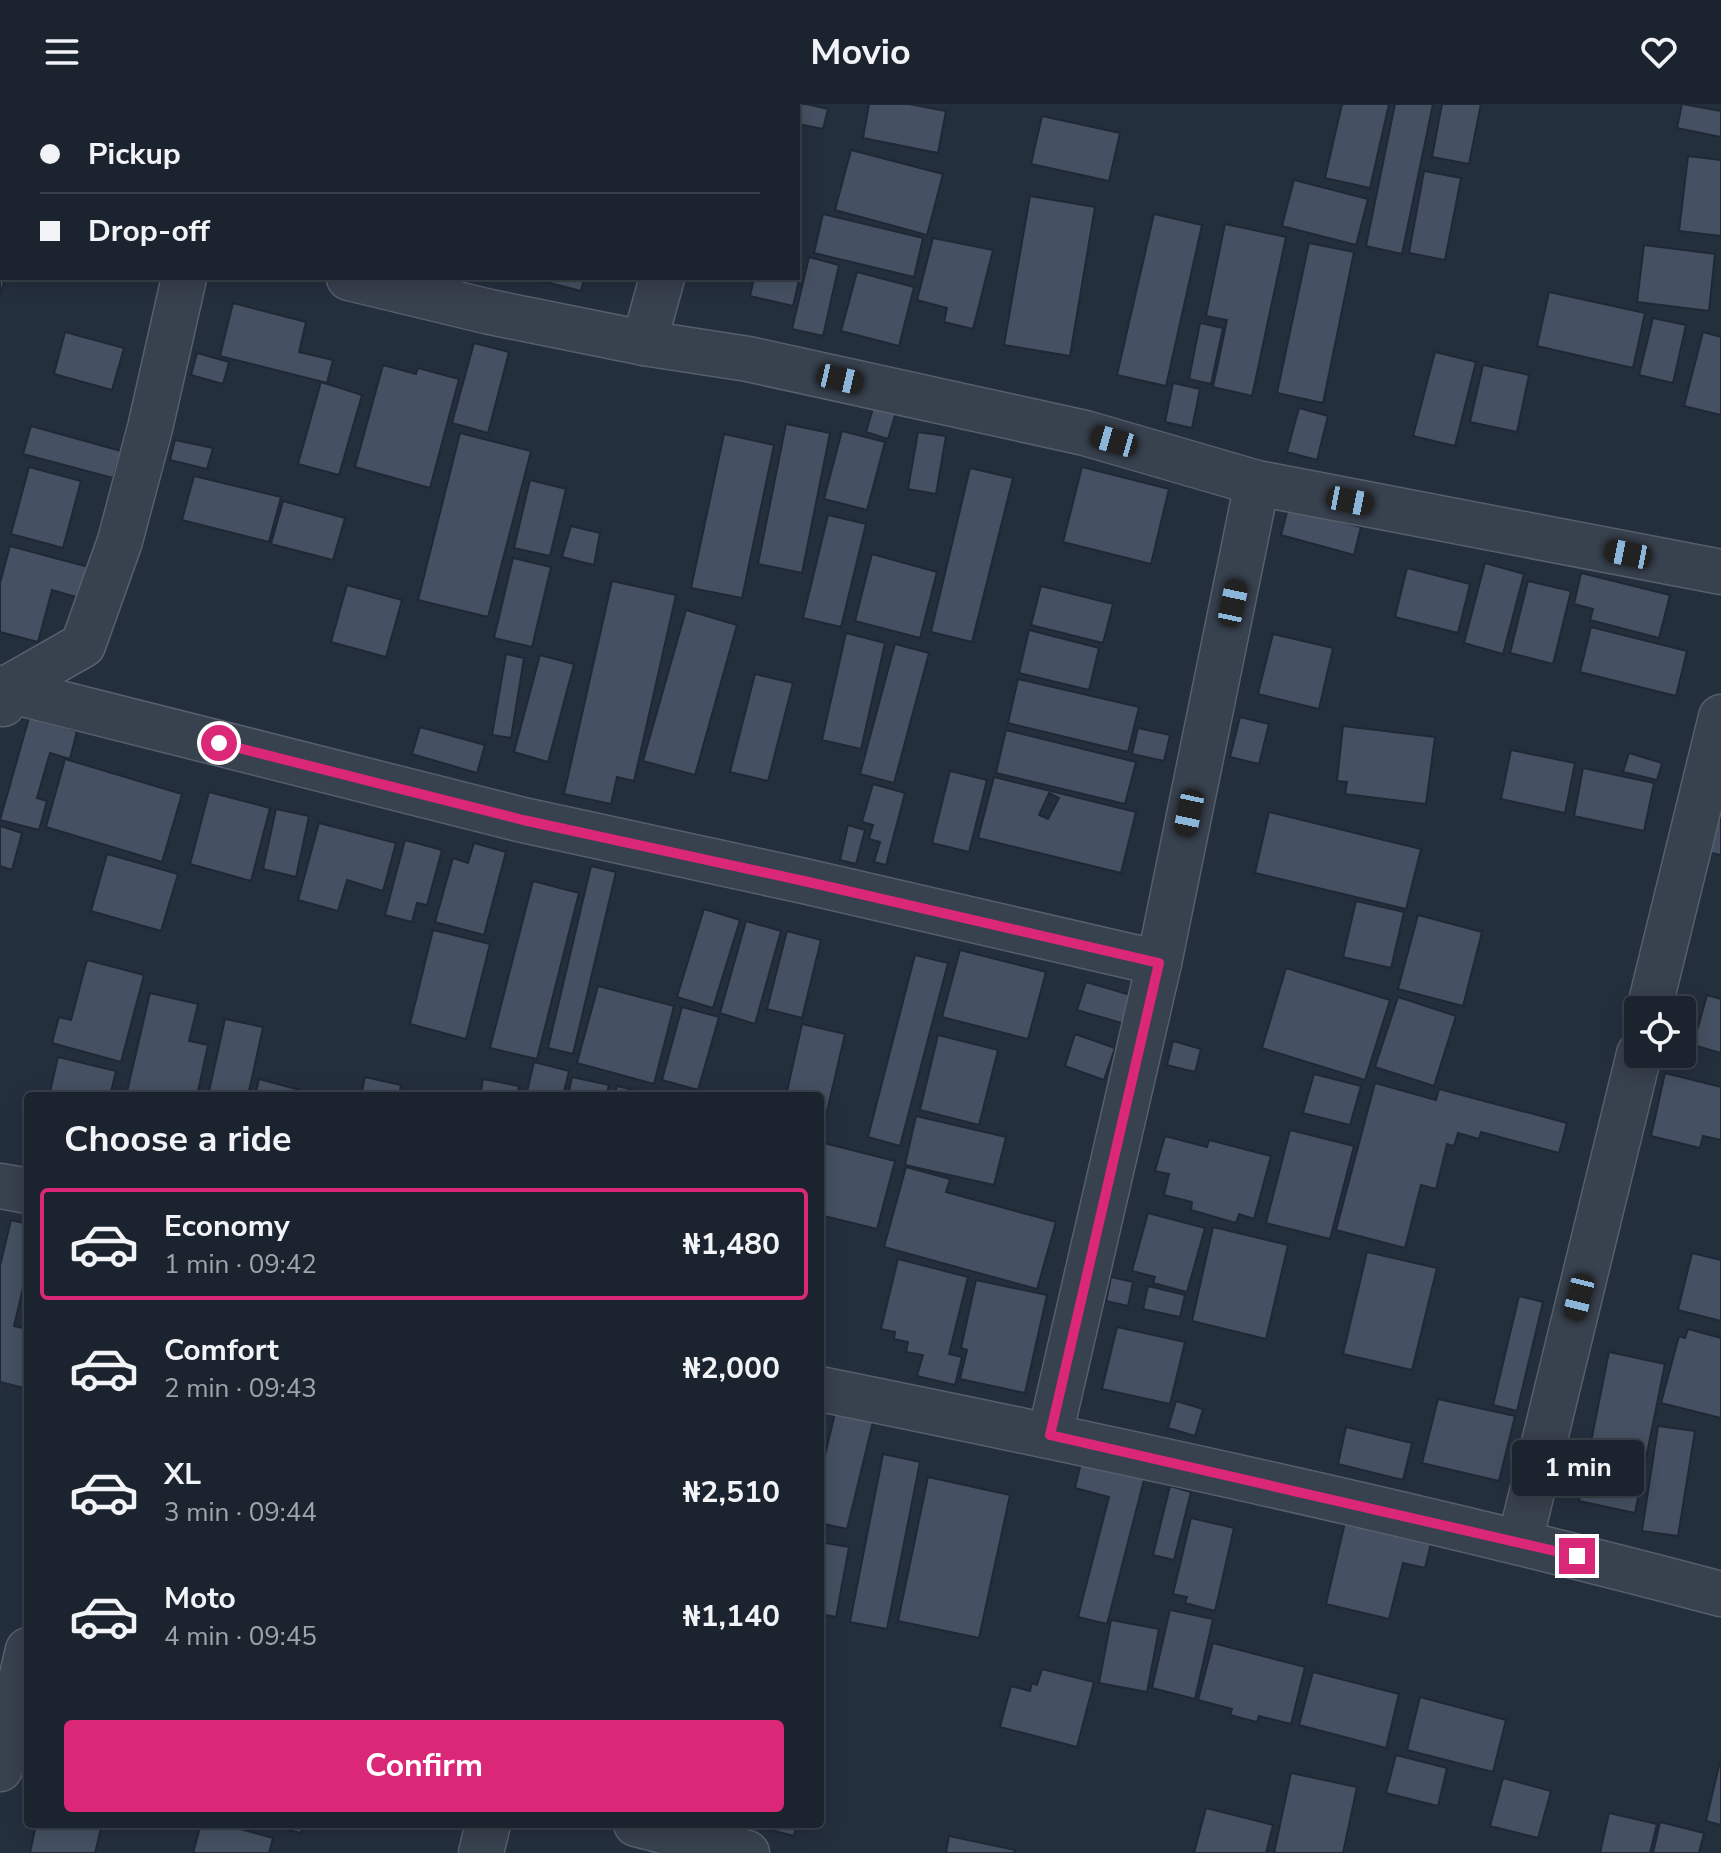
<!DOCTYPE html>
<meta charset="utf-8">
<style>
:root{--surface:#1b232e;--page:#242b36;--text:#f1f3f6;--muted:#a0a4aa;--line:#39404a;--accent:#db2777}
body{margin:0;font-family:"Nunito Sans",sans-serif;background:var(--page);color:var(--text);height:100vh;display:flex;flex-direction:column;font-size:30px;white-space:nowrap}
*{box-sizing:border-box;margin:0}
p{font-size:26px;color:var(--muted)}
.icon{flex:none;width:44px;height:44px;fill:none;stroke:currentColor;stroke-width:2;stroke-linecap:round;stroke-linejoin:round}
.map{position:relative;flex:1;overflow:hidden}
.side{position:absolute;left:24px;top:988px;width:800px;height:736px;display:flex;flex-direction:column;background:var(--surface);border-radius:8px;box-shadow:0 4px 20px #0003,0 0 0 2px var(--line)}
.side>*{flex:none}
.guide{position:absolute;left:0px;top:0px;width:800px;height:176px;box-shadow:0 4px 20px #0003,0 0 0 2px var(--line);display:grid;align-content:center;height:176px;padding:0 40px;background:var(--surface)}
.tools{position:absolute;left:1624px;top:892px;display:grid;gap:16px}
.tools a{display:grid;place-items:center;width:72px;height:72px;border-radius:8px;background:var(--surface);box-shadow:0 4px 20px #0003,0 0 0 2px var(--line);font-size:40px}
.end{position:absolute;width:36px;height:36px;margin:-18px;border:10px solid #db2777;background:#fff;box-shadow:0 0 0 4px #fff}
.from{border-radius:50%}
.bubble{position:absolute;height:56px;border-radius:8px;background:var(--surface);box-shadow:0 4px 20px #0003,0 0 0 2px var(--line);font-size:26px;font-weight:700;line-height:56px;text-align:center}
.car{position:absolute;width:24px;height:48px;margin:-24px -12px;border-radius:10px;box-shadow:0 0 6px 2px #0007;background:linear-gradient(#222 24%,#8ab4d8 0 40%,#222 0 76%,#8ab4d8 0 86%,#222 0)}
.guide b{display:flex;align-items:center;gap:28px;height:76px;font-size:30px}
.guide b+b{border-top:2px solid var(--line)}
.guide i{width:20px;height:20px;background:var(--text)}
ul{padding:0;list-style:none}
li{display:flex;align-items:center;gap:24px;height:112px;margin:0 16px 12px;padding:0 24px;border:4px solid transparent;border-radius:8px}
li div{flex:1}
li b{display:block;font-size:30px}
li em{font-style:normal;font-weight:700}
li.active{border-color:var(--accent)}
li>.icon{width:72px;height:72px;stroke-width:1.5}
h2{padding:0 40px;font-size:36px;line-height:96px}
.action{display:flex;gap:16px;margin-top:auto;padding:16px 40px}
.action a{flex:1;height:92px;border-radius:8px;background:var(--accent);color:#fff;font-size:32px;font-weight:700;line-height:92px;text-align:center}
header{display:flex;justify-content:space-between;align-items:center;height:104px;padding:0 40px;background:var(--surface);font-size:36px;font-weight:700}
.map>svg:first-child{display:block}
.building{fill:#455162;stroke:#1f2835;stroke-width:2;fill-rule:evenodd}
.lines{fill:none;stroke-linecap:round;stroke-linejoin:round}
.minor-casing{stroke:#565f6c;stroke-width:47}
.minor{stroke:#38414e;stroke-width:44}
.route{stroke:#db2777;stroke-width:10}
</style>
<header><svg class="icon" aria-label="menu" viewBox="0 0 24 24"><path d="M4 6h16M4 12h16M4 18h16"/></svg>Movio<svg class="icon" aria-label="heart" viewBox="0 0 24 24"><path d="M12 20l-8-8c-3-5 5-10 8-4 3-6 11-1 8 4z"/></svg></header>
<div class="map">
<svg width="1721" height="1749" viewBox="0 0 1721 1749">
<rect width="100%" height="100%" fill="#242f3e"/>
<g class="building">
<path d="M429,0H505L512,2H428Z"/>
<path d="M751,0H806L828,5L823,25L798,20V2H751Z"/>
<path d="M869,0H909L946,7L938,49L863,34Z"/>
<path d="M1342,0H1389L1370,84L1325,74Z"/>
<path d="M1395,0H1433L1402,150L1366,142Z"/>
<path d="M1442,0H1481L1469,60L1432,53Z"/>
<path d="M1682,0L1721,7V33L1677,24Z"/>
<path d="M1042,12L1120,29L1109,77L1031,60Z"/>
<path d="M851,46L943,70L927,131L835,106Z"/>
<path d="M1688,52L1721,56V132L1679,127Z"/>
<path d="M1424,67L1461,74L1445,156L1409,149Z"/>
<path d="M1294,76L1368,95L1356,141L1282,122Z"/>
<path d="M1030,92L1095,103L1070,252L1004,241Z"/>
<path d="M823,110L923,134L914,173L814,149Z"/>
<path d="M1154,110L1202,121L1166,282L1117,271Z"/>
<path d="M1225,120L1286,133L1252,292L1213,283L1227,216L1206,212Z"/>
<path d="M0,124L2,174H5L0,193Z"/>
<path d="M933,134L993,146L973,225L944,218L947,204L917,196Z"/>
<path d="M1309,139L1354,148L1323,299L1277,289Z"/>
<path d="M1644,141L1715,150L1709,207L1637,198Z"/>
<path d="M809,153L839,161L823,232L792,225Z"/>
<path d="M798,162L802,163L793,202L750,192L754,174H798Z"/>
<path d="M857,168L914,183L899,242L841,227Z"/>
<path d="M530,174H584L581,187Z"/>
<path d="M1549,188L1645,209L1633,264L1537,242Z"/>
<path d="M233,199L306,218L299,248L333,256L327,279L220,252Z"/>
<path d="M1653,214L1686,221L1673,279L1639,271Z"/>
<path d="M1200,219L1223,224L1211,280L1189,275Z"/>
<path d="M65,228L124,244L112,286L54,270Z"/>
<path d="M1703,228L1721,233V311L1684,302Z"/>
<path d="M474,239L509,248L488,329L452,319Z"/>
<path d="M1435,248L1476,258L1455,342L1413,332Z"/>
<path d="M197,249L229,258L223,280L191,271Z"/>
<path d="M383,261L416,270L418,264L459,275L430,384L355,363Z"/>
<path d="M1483,261L1529,271L1517,328L1470,318Z"/>
<path d="M321,278L362,291L339,371L298,360Z"/>
<path d="M1173,279L1200,285L1192,324L1165,318Z"/>
<path d="M874,301L896,308L888,335L866,328Z"/>
<path d="M1299,304L1328,312L1317,356L1287,348Z"/>
<path d="M786,320L830,329L802,469L758,460Z"/>
<path d="M31,322L121,347L113,374L23,350Z"/>
<path d="M842,327L885,338L867,406L824,395Z"/>
<path d="M918,328L946,332L936,390L908,385Z"/>
<path d="M460,329L531,347L488,513L418,496Z"/>
<path d="M724,330L774,341L742,494L691,484Z"/>
<path d="M175,336L213,344L207,365L170,356Z"/>
<path d="M29,363L81,377L63,444L11,430Z"/>
<path d="M1082,363L1169,385L1151,460L1063,438Z"/>
<path d="M970,364L1013,374L972,538L931,528Z"/>
<path d="M194,372L281,393L269,438L182,416Z"/>
<path d="M530,376L566,385L550,452L514,444Z"/>
<path d="M283,397L345,414L333,456L271,440Z"/>
<path d="M1288,404L1361,423L1354,451L1281,431Z"/>
<path d="M828,411L866,420L841,523L803,514Z"/>
<path d="M571,422L600,429L594,461L562,453Z"/>
<path d="M10,442L92,464L83,495L52,486L38,538L0,528V479Z"/>
<path d="M872,450L937,468L920,534L855,517Z"/>
<path d="M513,454L551,463L532,543L494,534Z"/>
<path d="M1485,459L1524,470L1503,550L1464,539Z"/>
<path d="M1407,464L1470,480L1458,529L1395,513Z"/>
<path d="M1581,469L1670,491L1659,534L1590,516L1593,505L1574,500Z"/>
<path d="M612,477L676,491L634,677L617,673L611,700L564,690Z"/>
<path d="M1528,477L1571,487L1553,560L1510,549Z"/>
<path d="M347,481L402,496L386,553L331,538Z"/>
<path d="M1041,482L1113,500L1103,539L1031,521Z"/>
<path d="M686,506L737,521L695,671L643,657Z"/>
<path d="M1591,523L1687,547L1676,592L1580,568Z"/>
<path d="M1029,526L1099,544L1089,586L1019,569Z"/>
<path d="M846,529L885,539L861,645L822,636Z"/>
<path d="M1273,530L1333,544L1319,605L1258,590Z"/>
<path d="M895,540L929,549L894,679L860,670Z"/>
<path d="M506,550L524,554L511,634L492,631Z"/>
<path d="M540,551L574,560L548,658L514,648Z"/>
<path d="M755,570L793,579L768,677L730,668Z"/>
<path d="M1018,575L1139,603L1128,648L1008,619Z"/>
<path d="M1240,613L1269,620L1259,660L1230,653Z"/>
<path d="M29,614L77,627L70,655L50,649L37,694L47,697L39,726L0,716Z"/>
<path d="M1343,622L1435,633L1426,700L1345,690L1347,678L1337,677Z"/>
<path d="M420,623L485,641L477,669L412,650Z"/>
<path d="M1138,624L1170,631L1164,657L1132,650Z"/>
<path d="M1006,626L1136,658L1125,700L996,669Z"/>
<path d="M1511,646L1575,659L1565,709L1501,695Z"/>
<path d="M1629,649L1662,659L1657,676L1623,668Z"/>
<path d="M65,655L182,690L162,758L46,723Z"/>
<path d="M1583,664L1654,679L1644,727L1574,712Z"/>
<path d="M950,667L987,676L969,748L932,739Z"/>
<path d="M994,673L1136,708L1121,769L978,734ZM1049,689L1059,694L1048,715L1039,711Z"/>
<path d="M873,680L905,689L886,761L874,758L880,738L869,735L873,721L862,718Z"/>
<path d="M209,688L270,704L251,777L190,760Z"/>
<path d="M1721,691V751L1701,747Z"/>
<path d="M276,705L309,712L296,773L263,765Z"/>
<path d="M1269,708L1421,745L1406,805L1255,769Z"/>
<path d="M319,719L396,739L383,787L347,776L338,807L298,796Z"/>
<path d="M848,721L865,726L856,760L840,756Z"/>
<path d="M0,722L22,729L12,766L0,762Z"/>
<path d="M405,736L442,746L427,801L417,799L412,818L385,811Z"/>
<path d="M474,739L506,748L484,831L435,818L453,754L468,759Z"/>
<path d="M107,750L178,770L161,827L91,807Z"/>
<path d="M591,762L616,768L573,950L548,944Z"/>
<path d="M533,777L579,789L537,955L490,944Z"/>
<path d="M1356,797L1404,808L1391,864L1343,853Z"/>
<path d="M704,805L740,816L713,904L677,893Z"/>
<path d="M1418,811L1482,828L1463,902L1398,885Z"/>
<path d="M746,817L781,827L755,920L720,909Z"/>
<path d="M433,826L490,840L466,935L410,920Z"/>
<path d="M787,827L821,836L802,914L767,905Z"/>
<path d="M960,846L1046,868L1028,935L942,913Z"/>
<path d="M915,851L948,859L900,1042L868,1033Z"/>
<path d="M87,856L144,871L121,958L52,939L59,913L71,916Z"/>
<path d="M1286,864L1390,896L1365,976L1262,944Z"/>
<path d="M1086,878L1134,892L1125,920L1077,906Z"/>
<path d="M598,882L674,902L654,980L577,959Z"/>
<path d="M150,889L198,900L189,937L208,941L197,992L177,989V992H126Z"/>
<path d="M1707,891L1721,895V949L1693,941Z"/>
<path d="M1398,893L1456,912L1434,982L1375,963Z"/>
<path d="M682,903L719,913L698,986L662,976Z"/>
<path d="M225,915L263,923L248,992H208Z"/>
<path d="M802,920L845,930L825,1016L820,1015V992H786Z"/>
<path d="M1075,930L1115,944L1104,976L1065,962Z"/>
<path d="M938,931L998,946L979,1021L920,1006Z"/>
<path d="M1173,937L1201,945L1195,968L1167,961Z"/>
<path d="M58,953L116,967L110,992H49Z"/>
<path d="M534,958L569,967L563,992H526Z"/>
<path d="M1665,969L1721,983V1036L1703,1032L1700,1044L1651,1032Z"/>
<path d="M1314,970L1361,982L1350,1021L1303,1009Z"/>
<path d="M365,973L401,981L399,992H361Z"/>
<path d="M572,973L609,981L606,992H568Z"/>
<path d="M259,975L300,986L299,992H255Z"/>
<path d="M483,975L519,982L517,992H480Z"/>
<path d="M1375,979L1436,996L1439,985L1567,1019L1559,1049L1481,1028L1479,1035L1458,1029L1454,1042L1447,1040L1436,1085L1421,1081L1405,1144L1336,1126Z"/>
<path d="M617,982L650,990L649,992H614Z"/>
<path d="M916,1012L1006,1033L994,1081L905,1061Z"/>
<path d="M1290,1026L1354,1042L1330,1135L1266,1119Z"/>
<path d="M1165,1032L1207,1043L1209,1036L1271,1052L1254,1115L1239,1110L1236,1119L1191,1106L1192,1098L1164,1091L1169,1070L1155,1067Z"/>
<path d="M824,1039L895,1057L877,1125L820,1111V1053Z"/>
<path d="M906,1063L950,1075L946,1088L1056,1118L1037,1185L884,1143Z"/>
<path d="M1148,1109L1205,1124L1187,1188L1153,1179L1155,1173L1132,1167Z"/>
<path d="M11,1116L28,1120V1181L24,1180L14,1222L28,1225V1285L0,1278V1162Z"/>
<path d="M1213,1123L1288,1141L1266,1235L1192,1217Z"/>
<path d="M1367,1148L1437,1164L1412,1266L1343,1250Z"/>
<path d="M1692,1149L1721,1156V1217L1678,1206Z"/>
<path d="M898,1155L968,1173L949,1250L962,1253L955,1281L917,1272L923,1251L906,1248L908,1238L894,1235L895,1228L881,1225Z"/>
<path d="M1111,1173L1133,1178L1128,1202L1106,1197Z"/>
<path d="M976,1176L1047,1191L1025,1289L960,1275L967,1246L961,1244Z"/>
<path d="M1148,1182L1185,1191L1180,1213L1143,1205Z"/>
<path d="M1519,1192L1543,1198L1517,1307L1493,1301Z"/>
<path d="M1117,1223L1185,1238L1170,1300L1102,1285Z"/>
<path d="M1688,1225L1721,1234V1314L1661,1299L1679,1232L1685,1234Z"/>
<path d="M1609,1248L1665,1260L1635,1409L1579,1397Z"/>
<path d="M1438,1295L1515,1312L1499,1377L1422,1359Z"/>
<path d="M1176,1297L1203,1305L1195,1332L1168,1324Z"/>
<path d="M835,1309L873,1318L847,1425L820,1419V1372Z"/>
<path d="M1658,1322L1695,1327L1678,1432L1642,1427Z"/>
<path d="M1346,1323L1412,1339L1403,1376L1338,1360Z"/>
<path d="M883,1350L920,1358L887,1525L850,1518Z"/>
<path d="M1082,1355L1145,1372L1107,1520L1078,1513L1109,1393L1075,1384Z"/>
<path d="M928,1373L1010,1391L979,1534L898,1517Z"/>
<path d="M1170,1382L1191,1388L1174,1456L1153,1451Z"/>
<path d="M1191,1414L1234,1424L1215,1507L1185,1499L1187,1493L1173,1490Z"/>
<path d="M1346,1414L1432,1435L1425,1464L1403,1459L1389,1515L1326,1500Z"/>
<path d="M820,1438L849,1443L836,1513L820,1510Z"/>
<path d="M1170,1506L1213,1515L1195,1595L1152,1584Z"/>
<path d="M1111,1516L1159,1525L1147,1588L1099,1579Z"/>
<path d="M1213,1539L1305,1563L1291,1620L1259,1612L1257,1618L1230,1611L1232,1605L1198,1596Z"/>
<path d="M1042,1565L1094,1578L1077,1643L1000,1623L1011,1582L1030,1587L1032,1579L1037,1581Z"/>
<path d="M1313,1568L1399,1590L1386,1644L1299,1621Z"/>
<path d="M1420,1593L1506,1616L1493,1668L1407,1646Z"/>
<path d="M1396,1651L1447,1664L1438,1702L1386,1689Z"/>
<path d="M1721,1653V1721L1706,1717Z"/>
<path d="M1291,1669L1357,1683L1343,1749H1274Z"/>
<path d="M1503,1674L1551,1687L1538,1734L1490,1722Z"/>
<path d="M1206,1704L1273,1721L1266,1749H1194Z"/>
<path d="M1609,1709L1657,1720L1650,1749H1600Z"/>
<path d="M1660,1718L1704,1729L1699,1749H1653Z"/>
<path d="M36,1720H102L95,1749H30Z"/>
<path d="M201,1720H222L273,1734L269,1749H193Z"/>
<path d="M263,1720H303L301,1729Z"/>
<path d="M749,1720H797L794,1732Z"/>
<path d="M949,1732L1015,1746L1014,1749H946Z"/>
</g>
<g class="lines">
<defs>
<g id="minor">
<path d="M223,2L224,0"/>
<path d="M708,2L709,0"/>
<path d="M349,174L490,208L644,239L748,255L1085,329L1257,379L1721,468"/>
<path d="M644,239L662,174"/>
<path d="M0,584L523,716L804,777L1159,859"/>
<path d="M3,600L6,585L83,541L120,437L150,324L184,174"/>
<path d="M1649,906L1721,613"/>
<path d="M0,1082L28,1087"/>
<path d="M820,1285C1122,1346 1423,1411 1721,1490"/>
<path d="M1050,1331L1159,859L1257,379"/>
<path d="M1520,1437L1639,950"/>
<path d="M0,1665L28,1546"/>
<path d="M636,1720L747,1749"/>
<path d="M481,1749L488,1720"/>
</g>
</defs>
<use href="#minor" class="minor-casing"/>
<use href="#minor" class="minor"/>
</g>
<g class="lines">
<path class="route" d="M219,639L523,716L804,777L1159,859L1050,1331L1577,1452"/>
</g>
</svg>
<div class="tools">
<a><svg class="icon" aria-label="locate" viewBox="0 0 24 24"><circle cx="12" cy="12" r="6"/><path d="M12 2v4M12 18v4M2 12h4M18 12h4"/></svg></a>
</div>
<i class="end from" style="left:219px;top:639px"></i>
<i class="end" style="left:1577px;top:1452px"></i>
<div class="bubble" style="left:1512px;top:1336px;width:132px">1 min</div>
<i class="car" style="left:840px;top:275px;rotate:103deg"></i>
<i class="car" style="left:1114px;top:337px;rotate:286deg"></i>
<i class="car" style="left:1350px;top:397px;rotate:101deg"></i>
<i class="car" style="left:1628px;top:450px;rotate:281deg"></i>
<i class="car" style="left:1233px;top:499px;rotate:12deg"></i>
<i class="car" style="left:1189px;top:709px;rotate:192deg"></i>
<i class="car" style="left:1579px;top:1193px;rotate:194deg"></i>
<div class="guide">
<b><i class="from"></i>Pickup</b>
<b><i></i>Drop-off</b>
</div>
<section class="side">
<h2>Choose a ride</h2>
<ul>
<li class="active"><svg class="icon" aria-label="car" viewBox="0 0 24 24"><path d="M5 17H2v-5l4-1 3-4h7l3 4 3 1v5h-3M9 17h6M6 11h13"/><circle cx="7" cy="17" r="2"/><circle cx="17" cy="17" r="2"/></svg><div><b>Economy</b><p>1 min · 09:42</p></div><em>₦1,480</em></li>
<li><svg class="icon" aria-label="car" viewBox="0 0 24 24"><path d="M5 17H2v-5l4-1 3-4h7l3 4 3 1v5h-3M9 17h6M6 11h13"/><circle cx="7" cy="17" r="2"/><circle cx="17" cy="17" r="2"/></svg><div><b>Comfort</b><p>2 min · 09:43</p></div><em>₦2,000</em></li>
<li><svg class="icon" aria-label="car" viewBox="0 0 24 24"><path d="M5 17H2v-5l4-1 3-4h7l3 4 3 1v5h-3M9 17h6M6 11h13"/><circle cx="7" cy="17" r="2"/><circle cx="17" cy="17" r="2"/></svg><div><b>XL</b><p>3 min · 09:44</p></div><em>₦2,510</em></li>
<li><svg class="icon" aria-label="car" viewBox="0 0 24 24"><path d="M5 17H2v-5l4-1 3-4h7l3 4 3 1v5h-3M9 17h6M6 11h13"/><circle cx="7" cy="17" r="2"/><circle cx="17" cy="17" r="2"/></svg><div><b>Moto</b><p>4 min · 09:45</p></div><em>₦1,140</em></li>
</ul>
<div class="action"><a>Confirm</a></div>
</section>
</div>
